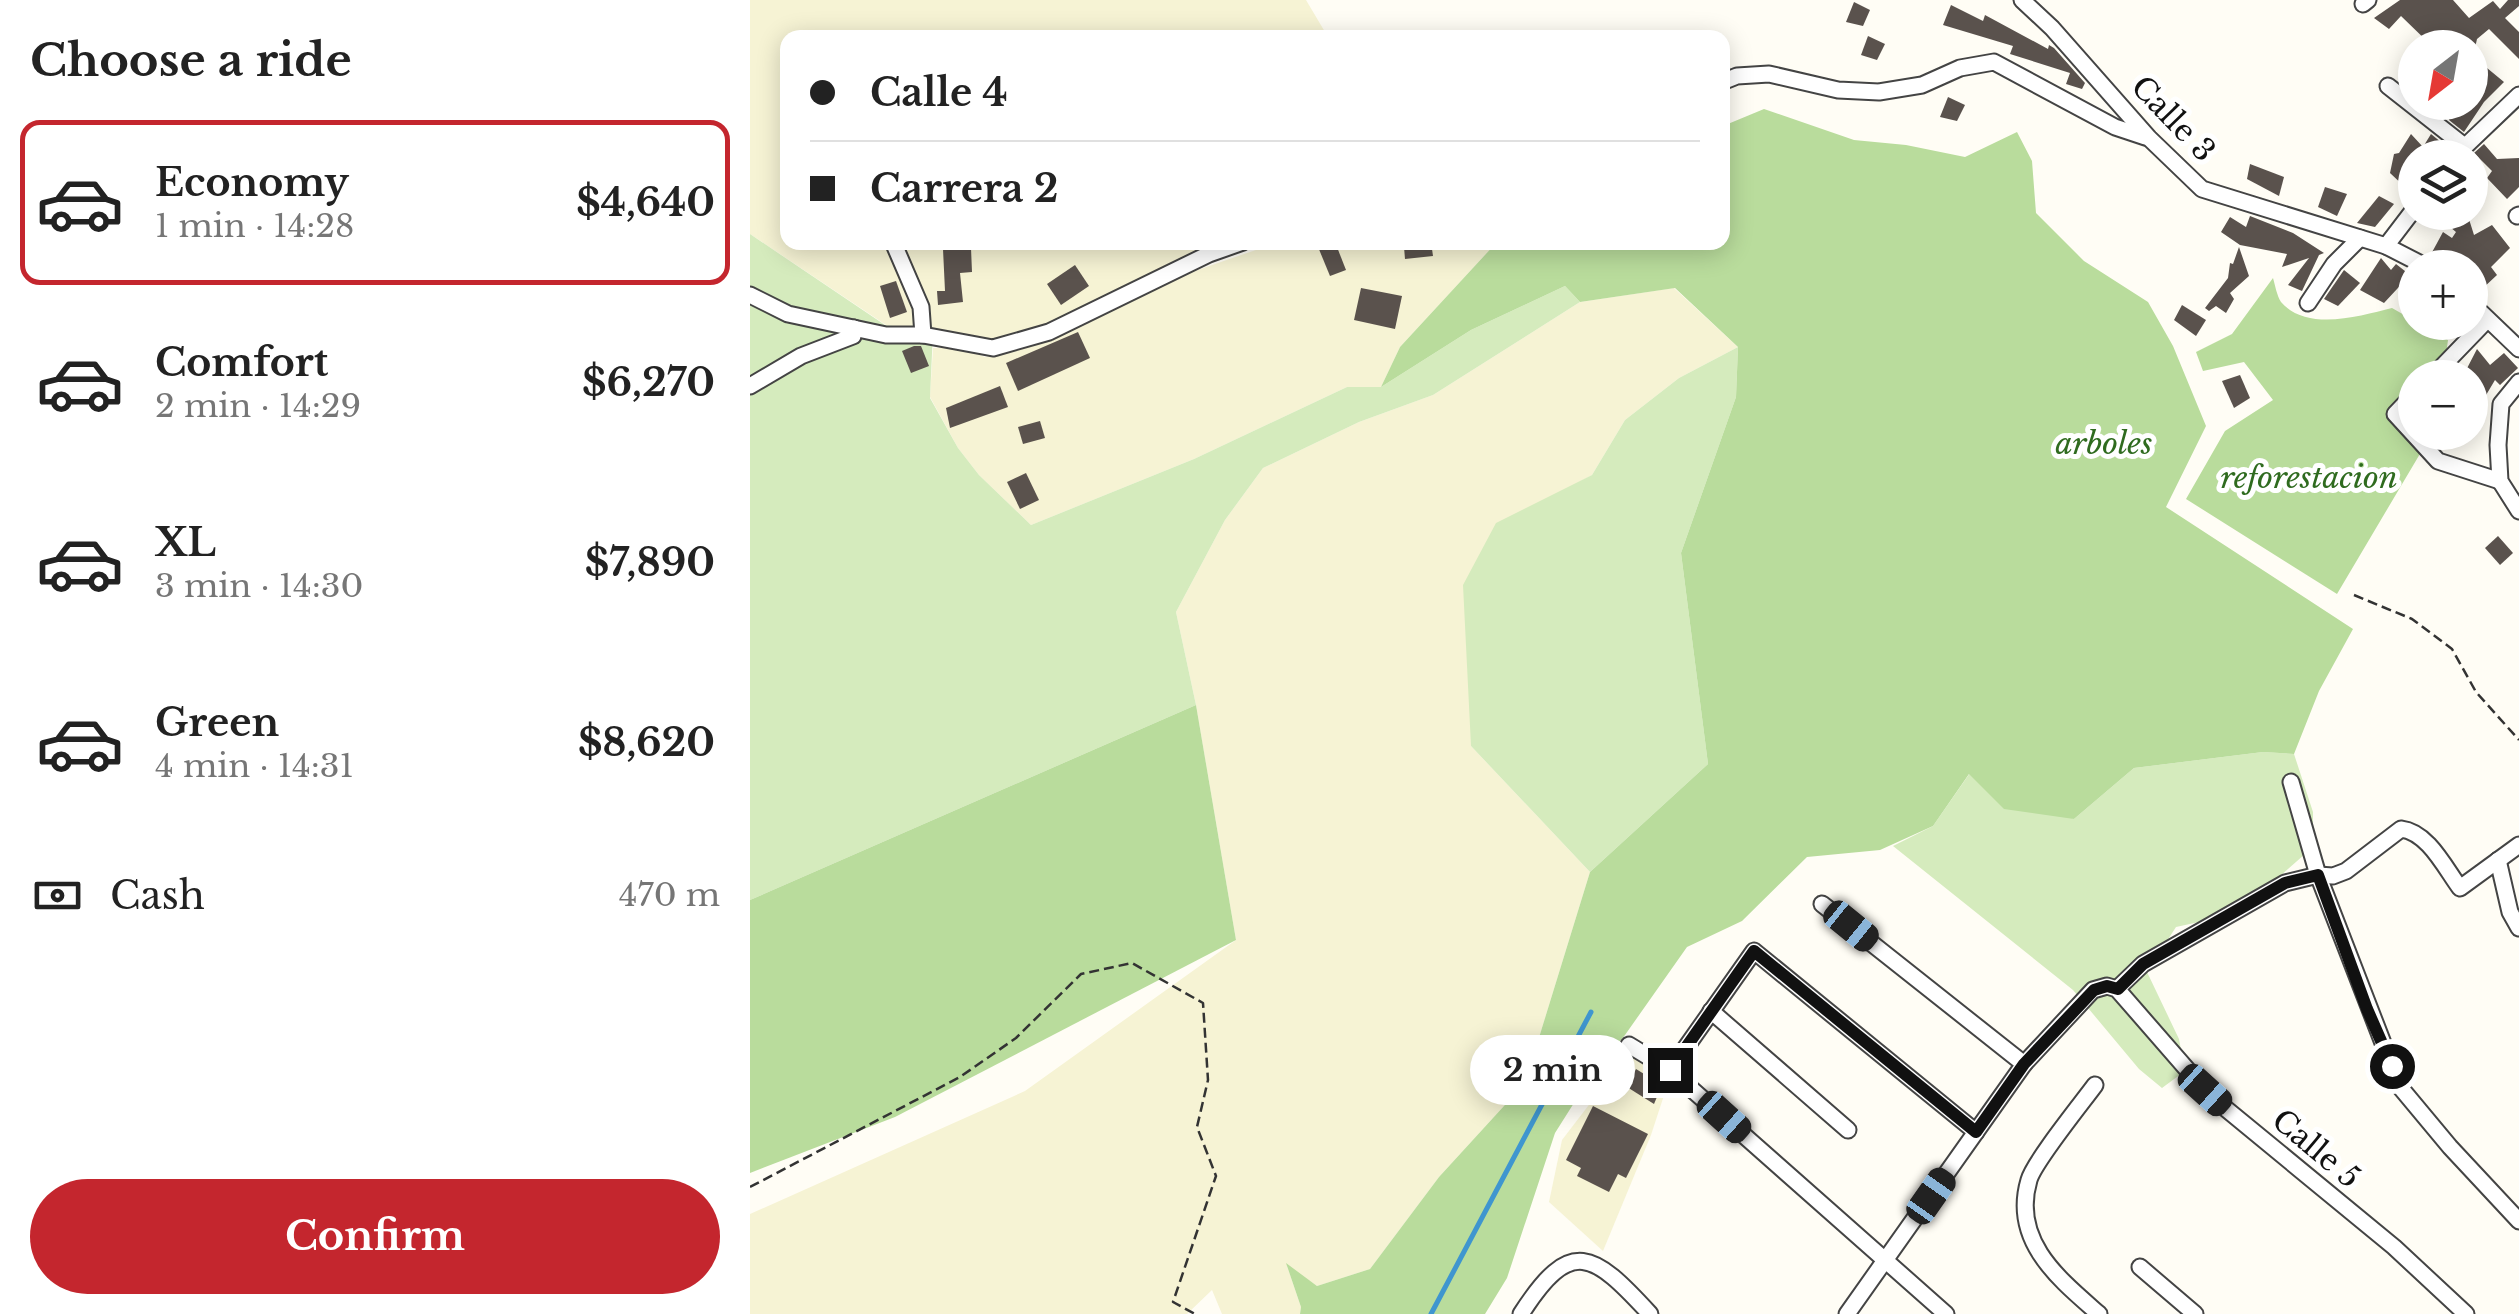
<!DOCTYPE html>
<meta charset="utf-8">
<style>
:root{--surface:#fff;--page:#f6f6f6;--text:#222;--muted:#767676;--line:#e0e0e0;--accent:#c4262e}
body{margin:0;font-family:"Libre Baskerville",serif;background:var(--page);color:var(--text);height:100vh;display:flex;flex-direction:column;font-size:38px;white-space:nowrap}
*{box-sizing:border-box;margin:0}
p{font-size:32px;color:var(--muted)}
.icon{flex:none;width:55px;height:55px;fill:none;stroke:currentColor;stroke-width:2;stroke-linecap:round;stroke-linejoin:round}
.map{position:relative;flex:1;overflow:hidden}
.sheet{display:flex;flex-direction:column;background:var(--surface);width:750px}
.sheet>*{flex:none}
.top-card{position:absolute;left:30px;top:30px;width:950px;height:220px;border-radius:20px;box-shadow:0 5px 25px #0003;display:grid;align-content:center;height:220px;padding:0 30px;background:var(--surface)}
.needle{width:65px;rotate:211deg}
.tools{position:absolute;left:1648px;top:30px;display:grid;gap:20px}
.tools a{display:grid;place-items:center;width:90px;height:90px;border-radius:50%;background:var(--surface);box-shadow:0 5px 25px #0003;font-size:50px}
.end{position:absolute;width:45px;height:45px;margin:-22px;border:12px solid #111;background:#fff;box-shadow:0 0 0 5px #fff}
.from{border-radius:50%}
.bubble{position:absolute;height:70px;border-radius:35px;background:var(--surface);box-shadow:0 5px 25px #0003;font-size:32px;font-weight:800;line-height:70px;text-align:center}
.car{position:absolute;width:30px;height:60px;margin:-30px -15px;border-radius:12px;box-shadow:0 0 8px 2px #0007;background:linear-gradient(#222 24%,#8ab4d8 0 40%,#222 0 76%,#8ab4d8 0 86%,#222 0)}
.top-card b{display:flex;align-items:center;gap:35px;height:95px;font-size:38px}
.top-card b+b{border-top:2px solid var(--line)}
.top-card i{width:25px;height:25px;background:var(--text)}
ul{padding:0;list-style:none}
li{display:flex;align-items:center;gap:30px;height:165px;margin:0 20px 15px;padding:0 10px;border:5px solid transparent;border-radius:20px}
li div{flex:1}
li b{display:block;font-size:38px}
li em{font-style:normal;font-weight:800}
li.on{border-color:var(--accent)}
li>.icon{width:90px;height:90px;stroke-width:1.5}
h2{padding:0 30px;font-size:45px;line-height:120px}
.pay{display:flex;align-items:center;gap:25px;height:110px;padding:0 30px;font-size:38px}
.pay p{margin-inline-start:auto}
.action{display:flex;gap:20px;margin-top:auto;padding:20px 30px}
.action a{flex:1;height:115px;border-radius:60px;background:var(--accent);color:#fff;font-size:40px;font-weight:800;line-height:115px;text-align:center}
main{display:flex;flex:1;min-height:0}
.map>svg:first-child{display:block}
.farmland{fill:#f6f3d4}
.green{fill:#d5ebbd}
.forest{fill:#b9dc9c}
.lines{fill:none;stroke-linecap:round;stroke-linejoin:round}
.stream{stroke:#3f96cf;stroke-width:5}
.building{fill:#5a524d}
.street-casing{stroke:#444;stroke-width:19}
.path{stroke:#333;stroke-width:2.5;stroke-dasharray:10 5;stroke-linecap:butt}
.street{stroke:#fff;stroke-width:15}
.route{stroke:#111;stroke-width:12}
.labels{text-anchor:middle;stroke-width:10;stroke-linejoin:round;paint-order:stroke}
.street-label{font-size:30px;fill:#111;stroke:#fff}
.park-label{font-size:30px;font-style:italic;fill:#2f6b1f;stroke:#fff}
</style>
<main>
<section class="sheet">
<h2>Choose a ride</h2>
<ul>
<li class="on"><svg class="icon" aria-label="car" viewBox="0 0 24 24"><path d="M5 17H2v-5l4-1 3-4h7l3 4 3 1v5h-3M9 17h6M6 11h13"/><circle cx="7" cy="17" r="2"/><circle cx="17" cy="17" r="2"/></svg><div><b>Economy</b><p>1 min · 14:28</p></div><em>$4,640</em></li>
<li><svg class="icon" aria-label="car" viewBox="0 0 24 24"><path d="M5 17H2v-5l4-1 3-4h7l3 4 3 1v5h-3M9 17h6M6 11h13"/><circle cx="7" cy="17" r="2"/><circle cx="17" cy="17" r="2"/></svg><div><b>Comfort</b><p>2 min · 14:29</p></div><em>$6,270</em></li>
<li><svg class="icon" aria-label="car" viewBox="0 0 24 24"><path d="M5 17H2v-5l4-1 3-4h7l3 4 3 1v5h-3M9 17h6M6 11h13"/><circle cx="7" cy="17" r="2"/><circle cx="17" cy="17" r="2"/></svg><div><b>XL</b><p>3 min · 14:30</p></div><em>$7,890</em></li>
<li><svg class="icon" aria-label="car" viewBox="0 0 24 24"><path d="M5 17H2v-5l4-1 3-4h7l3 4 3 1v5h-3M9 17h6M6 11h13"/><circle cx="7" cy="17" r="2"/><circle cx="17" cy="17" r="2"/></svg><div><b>Green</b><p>4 min · 14:31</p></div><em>$8,620</em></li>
</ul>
<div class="pay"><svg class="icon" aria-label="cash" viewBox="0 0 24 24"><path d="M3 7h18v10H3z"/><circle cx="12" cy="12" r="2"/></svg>Cash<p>470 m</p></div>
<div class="action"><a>Confirm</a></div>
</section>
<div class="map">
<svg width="1769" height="1314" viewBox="0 0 1769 1314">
<rect width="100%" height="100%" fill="#fffdf5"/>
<g class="farmland">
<path d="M0,0H556L578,37L38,38V242L461,243L282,332L252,340L230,341L136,325L0,234Z"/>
<path d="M526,243H746L650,347L631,387H597L444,459L281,525L229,475L208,448L180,397L183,348L209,347L235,357L276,348L436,274Z"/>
<path d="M924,288L988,347L929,378L875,420L842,475L811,492L721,746L840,872L775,1083L689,1177L620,1269L567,1286L537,1266L551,1307L550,1314H472L462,1290L437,1314H0V1214L275,1091L486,940L446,705L426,612L475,520L513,468L609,422L683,395L830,302Z"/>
<path d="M878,1054L919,1080L901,1135L853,1251L799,1202L812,1140Z"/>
</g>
<g class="green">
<path d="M0,234L135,325L183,331L180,398L208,448L229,475L281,525L444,459L597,387H631L721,330L815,286L830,302L683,395L609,422L513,468L475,520L426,612L446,705L0,900Z"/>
<path d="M988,347L986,397L931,553L958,764L840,872L721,746L713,585L746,523L842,475L875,420L929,378Z"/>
<path d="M1513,752L1544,754L1563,812V847L1530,876L1472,917L1426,927L1397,972L1429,1039L1435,1071L1412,1088L1389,1069L1323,990L1143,846L1183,826L1220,773L1324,819L1384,768Z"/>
</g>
<g class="forest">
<path d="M1014,109L1104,140L1156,145L1215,157L1267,132L1282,161L1286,213L1334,261L1398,302L1423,346L1456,426L1416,507L1603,629L1569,691L1544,754L1513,752L1384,768L1324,819L1254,809L1219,774L1183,826L1130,850L1057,857L992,921L937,947L875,1035L841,1076L805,1133L757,1278L735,1314H550L551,1307L536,1263L567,1286L620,1269L689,1177L775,1083L840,872L958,764L931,553L986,397L988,347L925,288L830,302L815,286L721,330L631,387L650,347L746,243L972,242L973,126Z"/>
<path d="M1523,278C1525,285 1527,296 1531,302C1557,332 1610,316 1642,308L1698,340L1693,377L1665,378V432L1674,433L1677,442L1587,594L1436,499L1475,431L1523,400L1494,362L1453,371L1446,352L1482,334Z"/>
<path d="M446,705L486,940L145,1117L0,1173V900Z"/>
</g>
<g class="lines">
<path class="stream" d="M681,1314L841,1012"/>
</g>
<g class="building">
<path d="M1650,0H1703L1719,18L1743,1L1750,9L1758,0H1769V6L1755,18L1769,32V59L1739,29L1727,39L1725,48H1684L1651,16L1639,29L1624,18Z"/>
<path d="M1104,2L1120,10L1113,26L1096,22Z"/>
<path d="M1201,5L1233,21L1235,15L1298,49L1299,45L1304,48L1335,83L1332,89L1316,84L1320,73L1260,54L1263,46L1193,25Z"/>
<path d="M1118,36L1135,44L1127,60L1111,55Z"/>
<path d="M1720,54L1754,82L1734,102L1714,132L1699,120L1704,102H1720Z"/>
<path d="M1198,97L1215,105L1207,121L1190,117Z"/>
<path d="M1661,134L1673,147L1681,134L1697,147L1689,158H1665V177L1656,188L1640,173L1644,154L1649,153Z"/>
<path d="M1734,144L1747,159L1769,158V187L1757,199L1737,178L1742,171L1724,153Z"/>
<path d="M1500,164L1534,177L1529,196L1497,179Z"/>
<path d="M1575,187L1597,194L1587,216L1568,207Z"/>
<path d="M1629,196L1644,204L1625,227L1607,223Z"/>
<path d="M1500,216L1543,233L1574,253L1569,255L1552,291L1538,285L1559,258L1532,267L1537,254L1490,245L1471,232L1480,217L1496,227Z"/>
<path d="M1718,216L1724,235L1742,225L1760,248L1741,267L1747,275L1732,289L1720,278V268L1680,256L1693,232L1702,238L1706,232L1694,222Z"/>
<path d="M566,242H585L596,270L580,276Z"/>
<path d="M663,242H681L683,256L655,259L654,247L663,246Z"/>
<path d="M1489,247L1499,276L1480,293L1484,299L1476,313L1466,306L1459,311L1455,308L1478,278L1480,263L1483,264Z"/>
<path d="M221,248L222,272L210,273L213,302L188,305L187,291H195L193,249Z"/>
<path d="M1631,258L1641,270L1646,264L1660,275L1634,303L1610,290Z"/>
<path d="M325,265L339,286L311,305L297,284Z"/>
<path d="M1594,270L1610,283L1588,306L1574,299Z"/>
<path d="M146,281L157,312L140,318L130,286Z"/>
<path d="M611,288L652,296L645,329L604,320Z"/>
<path d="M1432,305L1456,320L1446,336L1424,320Z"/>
<path d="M328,332L340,358L268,391L256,363Z"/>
<path d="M164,346H171L179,366L161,373L152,351Z"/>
<path d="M1727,349L1740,365L1754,353L1768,368L1750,385L1745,380L1720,422V378H1712Z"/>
<path d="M1490,375L1500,398L1484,408L1472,381Z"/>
<path d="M250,386L258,407L200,428L196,408Z"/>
<path d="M290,421L295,438L273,444L268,427Z"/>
<path d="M276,473L289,500L270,509L257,482Z"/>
<path d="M1748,536L1763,553L1750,565L1735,548Z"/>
<path d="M886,1069L912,1085L904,1104L877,1087Z"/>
<path d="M843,1106L898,1134L876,1178L868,1174L859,1192L827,1176L831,1168L816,1160Z"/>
</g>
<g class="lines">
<defs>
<g id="street">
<path d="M1272,0L1302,28L1399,138L1452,189L1636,246L1679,268"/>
<path d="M1613,4L1618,0"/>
<path d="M972,82L987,76L1019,74L1088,90L1129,92L1172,85L1210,68L1244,62L1365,127L1395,137"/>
<path d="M1638,86L1713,145"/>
<path d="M1703,158L1769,95"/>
<path d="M1767,216L1769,215"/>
<path d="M143,242L171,307L173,335"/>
<path d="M1636,246L1665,208"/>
<path d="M0,295L38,314L136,335H173L243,348L299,332L459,254L493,242"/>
<path d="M1720,302L1769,349"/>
<path d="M1558,303L1584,264L1610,238"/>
<path d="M1681,378L1737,320"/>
<path d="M1769,382L1751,404L1748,445L1750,481L1769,511"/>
<path d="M0,386L51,356L103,336L104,328"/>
<path d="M1665,393L1645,414L1688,461L1750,481"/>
<path d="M1541,782L1568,875L1650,1087L1700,1147L1769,1221"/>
<path d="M1748,860L1760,912L1769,928"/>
<path d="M1072,904L1274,1064"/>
<path d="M1367,989L1393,964L1535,883L1568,875L1583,876L1596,871L1651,829C1678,832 1695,868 1710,888L1769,845"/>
<path d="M961,1011L1098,1130"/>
<path d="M879,1045L920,1070L1196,1314"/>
<path d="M920,1070L1004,951L1226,1132"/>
<path d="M1345,1085C1331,1104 1284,1162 1279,1180C1261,1241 1309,1279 1349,1314"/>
<path d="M1390,1267L1445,1314"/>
<path d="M771,1314C821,1236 843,1252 900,1314"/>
<path d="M1097,1314L1274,1064L1343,990L1357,986L1367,989L1455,1090L1475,1108L1644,1247L1716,1314"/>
</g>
</defs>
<use href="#street" class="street-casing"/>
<g class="path">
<path d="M1604,595L1662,619L1702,649L1726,692L1769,740"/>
<path d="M0,1187L210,1077L266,1038L331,974L382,963L453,1003L458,1080L447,1127L466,1176L423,1302L445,1314"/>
</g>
<use href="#street" class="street"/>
</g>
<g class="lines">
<path class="route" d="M920,1070L1004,951L1226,1132L1274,1064L1344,990L1357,986L1368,989L1393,964L1535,883L1568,875L1617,1009L1642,1066"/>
</g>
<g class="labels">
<g class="street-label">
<text transform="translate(1423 119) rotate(46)" y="10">Calle 3</text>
<text transform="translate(1566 1149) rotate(40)" y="10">Calle 5</text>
</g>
<g class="park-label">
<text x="1354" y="454">arboles</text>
<text x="1559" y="488">reforestacion</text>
</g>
</g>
</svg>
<div class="tools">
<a><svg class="needle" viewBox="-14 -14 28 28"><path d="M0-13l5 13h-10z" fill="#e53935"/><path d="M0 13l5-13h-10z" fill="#767676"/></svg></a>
<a><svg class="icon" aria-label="layers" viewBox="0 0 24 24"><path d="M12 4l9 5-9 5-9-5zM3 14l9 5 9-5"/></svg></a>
<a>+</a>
<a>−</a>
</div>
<i class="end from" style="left:1642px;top:1066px"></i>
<i class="end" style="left:920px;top:1070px"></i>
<div class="bubble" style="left:720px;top:1035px;width:165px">2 min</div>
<i class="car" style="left:1101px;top:926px;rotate:129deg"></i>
<i class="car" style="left:1455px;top:1090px;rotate:132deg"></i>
<i class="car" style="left:974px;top:1117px;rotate:132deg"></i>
<i class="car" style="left:1181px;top:1196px;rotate:35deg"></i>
<div class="top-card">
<b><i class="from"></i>Calle 4</b>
<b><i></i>Carrera 2</b>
</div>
</div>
</main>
